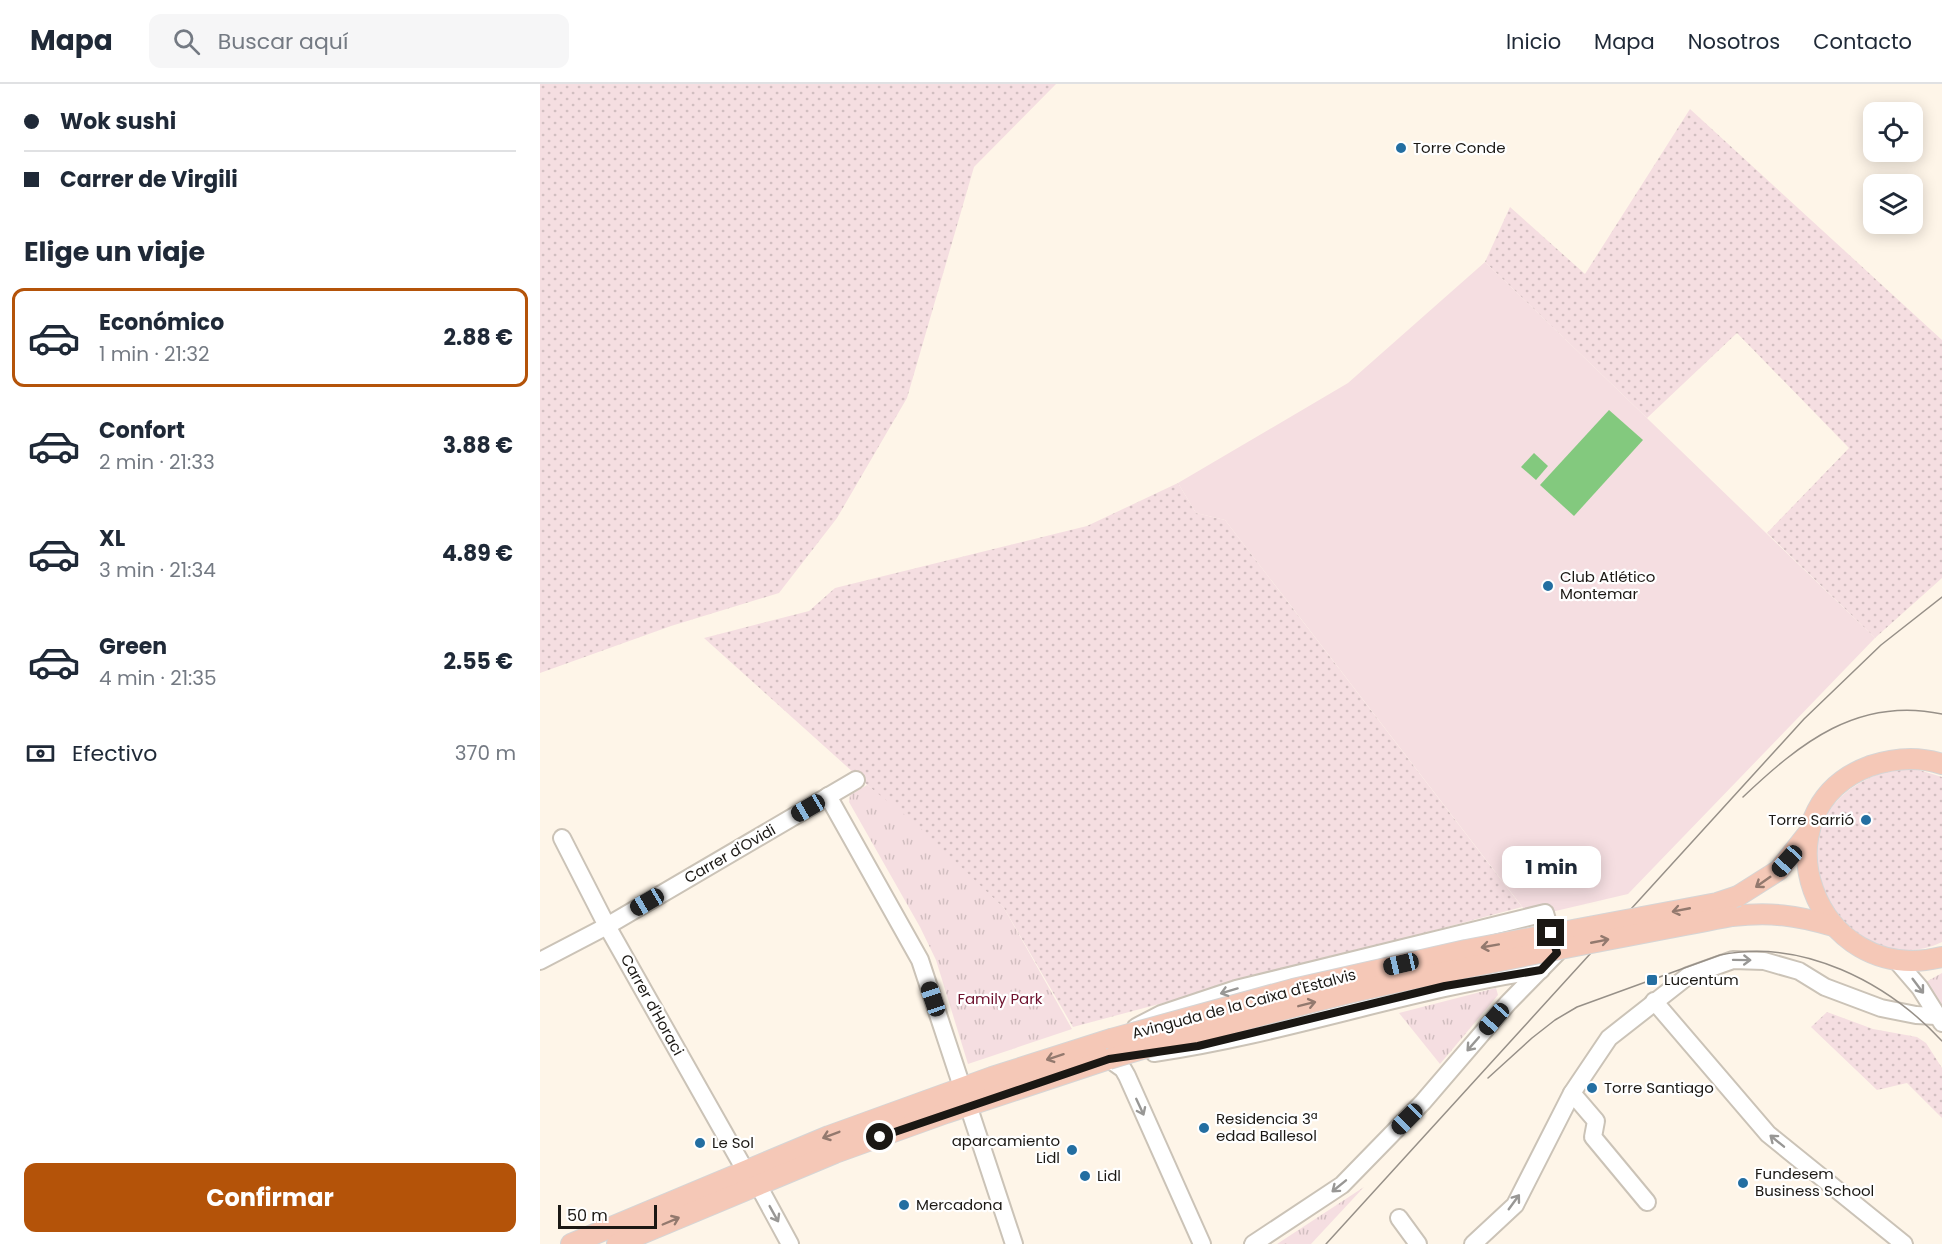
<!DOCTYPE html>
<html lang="es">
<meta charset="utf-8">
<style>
:root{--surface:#fff;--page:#f6f6f7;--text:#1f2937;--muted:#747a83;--line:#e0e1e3;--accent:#b45309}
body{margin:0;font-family:Poppins,sans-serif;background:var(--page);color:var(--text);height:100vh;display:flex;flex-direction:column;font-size:22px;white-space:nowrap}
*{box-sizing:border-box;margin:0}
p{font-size:20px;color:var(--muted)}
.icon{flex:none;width:33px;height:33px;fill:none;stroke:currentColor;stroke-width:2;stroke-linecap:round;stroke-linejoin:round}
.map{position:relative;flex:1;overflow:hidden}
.panel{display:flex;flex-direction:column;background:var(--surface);width:540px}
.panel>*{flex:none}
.hud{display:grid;align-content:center;height:132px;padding:0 24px;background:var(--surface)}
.tools{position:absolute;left:1323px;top:18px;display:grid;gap:12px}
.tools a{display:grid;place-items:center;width:60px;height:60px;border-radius:12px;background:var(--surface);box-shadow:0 3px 15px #0003;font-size:30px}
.scale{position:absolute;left:18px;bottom:15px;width:99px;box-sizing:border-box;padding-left:6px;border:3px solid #1b1814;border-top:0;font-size:16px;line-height:21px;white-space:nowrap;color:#1b1814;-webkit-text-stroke:4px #fff;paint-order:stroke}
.end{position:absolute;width:27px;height:27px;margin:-14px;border:8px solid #1b1814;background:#fff;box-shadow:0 0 0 3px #fff}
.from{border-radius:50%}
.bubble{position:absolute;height:42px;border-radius:12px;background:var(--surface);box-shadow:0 3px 15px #0003;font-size:20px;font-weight:700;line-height:42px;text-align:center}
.car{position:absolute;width:18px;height:36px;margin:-18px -9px;border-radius:8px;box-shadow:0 0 4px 2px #0007;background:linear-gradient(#222 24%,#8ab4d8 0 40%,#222 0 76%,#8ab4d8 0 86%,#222 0)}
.hud b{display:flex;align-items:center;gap:21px;height:57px;font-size:22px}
.hud b+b{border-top:2px solid var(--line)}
.hud i{width:15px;height:15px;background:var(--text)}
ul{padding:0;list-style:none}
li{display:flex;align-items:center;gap:18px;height:99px;margin:0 12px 9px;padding:0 12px;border:3px solid transparent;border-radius:12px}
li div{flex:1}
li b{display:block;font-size:22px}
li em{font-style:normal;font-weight:700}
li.on{border-color:var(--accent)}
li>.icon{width:54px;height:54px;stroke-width:1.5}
h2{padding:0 24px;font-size:27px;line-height:72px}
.pay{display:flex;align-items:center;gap:15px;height:66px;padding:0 24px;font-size:22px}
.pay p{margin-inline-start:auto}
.primary-button{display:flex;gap:12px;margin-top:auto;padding:12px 24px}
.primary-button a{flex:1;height:69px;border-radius:12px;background:var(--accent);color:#fff;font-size:24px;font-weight:700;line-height:69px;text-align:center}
header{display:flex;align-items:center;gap:36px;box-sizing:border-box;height:84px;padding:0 30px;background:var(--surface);border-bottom:2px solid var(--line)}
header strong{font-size:28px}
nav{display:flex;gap:33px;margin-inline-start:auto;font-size:21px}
.search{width:420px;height:54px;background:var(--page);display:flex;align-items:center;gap:15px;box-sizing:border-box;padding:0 21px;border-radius:12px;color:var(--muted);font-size:22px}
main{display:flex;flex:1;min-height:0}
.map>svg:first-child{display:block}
.grass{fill:url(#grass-dots)}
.park{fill:url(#park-tufts)}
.pitch{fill:#f5dee1}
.water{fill:#83c97e}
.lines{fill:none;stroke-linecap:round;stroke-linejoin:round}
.minor-casing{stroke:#cbc3b7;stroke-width:20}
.major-casing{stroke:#d6d5d5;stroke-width:22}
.minor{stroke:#fff;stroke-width:16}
.major{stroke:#f5c8b7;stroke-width:20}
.tram{stroke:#979088;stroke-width:1.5}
.major-bridge-casing{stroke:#d6d5d5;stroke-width:22;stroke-linecap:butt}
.major-bridge{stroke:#f5c8b7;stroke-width:20}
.oneway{stroke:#93796e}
.oneway2{stroke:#989795}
.route{stroke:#1b1814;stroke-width:8}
.poi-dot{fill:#236ea1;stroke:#fff;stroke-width:2}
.labels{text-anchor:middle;stroke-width:4.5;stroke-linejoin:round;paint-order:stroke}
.poi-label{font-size:15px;fill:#1b1814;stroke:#fff;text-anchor:start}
.street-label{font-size:15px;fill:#1b1814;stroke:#fff}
.park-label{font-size:15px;fill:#6e122e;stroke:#fff}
</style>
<header>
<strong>Mapa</strong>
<div class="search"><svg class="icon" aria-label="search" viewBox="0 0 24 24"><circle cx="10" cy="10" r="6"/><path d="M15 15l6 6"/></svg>Buscar aquí</div>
<nav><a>Inicio</a><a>Mapa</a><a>Nosotros</a><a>Contacto</a></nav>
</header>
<main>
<section class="panel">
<div class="hud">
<b><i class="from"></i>Wok sushi</b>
<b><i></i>Carrer de Virgili</b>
</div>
<h2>Elige un viaje</h2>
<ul>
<li class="on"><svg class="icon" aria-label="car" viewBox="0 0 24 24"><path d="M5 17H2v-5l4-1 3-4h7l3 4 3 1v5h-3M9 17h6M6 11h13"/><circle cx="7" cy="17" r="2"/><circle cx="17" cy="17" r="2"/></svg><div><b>Económico</b><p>1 min · 21:32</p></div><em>2.88 €</em></li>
<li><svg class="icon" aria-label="car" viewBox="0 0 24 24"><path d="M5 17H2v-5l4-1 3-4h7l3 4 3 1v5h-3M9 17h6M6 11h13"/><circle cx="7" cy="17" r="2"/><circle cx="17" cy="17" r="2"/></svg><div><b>Confort</b><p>2 min · 21:33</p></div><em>3.88 €</em></li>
<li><svg class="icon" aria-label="car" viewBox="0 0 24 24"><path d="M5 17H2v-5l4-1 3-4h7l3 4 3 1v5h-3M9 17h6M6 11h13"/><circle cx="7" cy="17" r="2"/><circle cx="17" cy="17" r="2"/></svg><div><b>XL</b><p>3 min · 21:34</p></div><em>4.89 €</em></li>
<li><svg class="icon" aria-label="car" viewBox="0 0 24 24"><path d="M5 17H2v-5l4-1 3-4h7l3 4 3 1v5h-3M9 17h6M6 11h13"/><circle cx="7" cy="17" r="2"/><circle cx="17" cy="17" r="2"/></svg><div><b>Green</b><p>4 min · 21:35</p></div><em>2.55 €</em></li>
</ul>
<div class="pay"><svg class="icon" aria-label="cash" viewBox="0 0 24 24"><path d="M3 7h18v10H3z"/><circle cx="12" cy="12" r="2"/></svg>Efectivo<p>370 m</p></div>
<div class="primary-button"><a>Confirmar</a></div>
</section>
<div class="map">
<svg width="1402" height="1160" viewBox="0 0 1402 1160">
<defs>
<pattern id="grass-dots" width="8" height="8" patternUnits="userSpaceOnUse" patternTransform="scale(1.5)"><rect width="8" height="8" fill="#f5dee1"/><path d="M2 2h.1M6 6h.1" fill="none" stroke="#d1bec0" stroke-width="1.8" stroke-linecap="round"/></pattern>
<pattern id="park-tufts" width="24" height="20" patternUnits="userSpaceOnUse" patternTransform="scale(1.5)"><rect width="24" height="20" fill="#f5dee1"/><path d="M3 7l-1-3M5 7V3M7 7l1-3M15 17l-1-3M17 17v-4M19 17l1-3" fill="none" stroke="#d1bec0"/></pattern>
</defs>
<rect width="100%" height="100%" fill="#fef5e8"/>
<g class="grass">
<path d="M0,0H516L434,83L367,314L297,434L239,509L131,542L0,589Z"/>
<path d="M1150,25L1402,256V494L1335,554L1227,449L1309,364L1197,249L1107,334L945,178L970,123L1045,190Z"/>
<path d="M638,399L656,429L685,436L982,823L533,943L464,824L164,554L269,527L295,504L547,442Z"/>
<path d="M1357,685L1379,686L1402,693V858C1362,877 1323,861 1296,829C1293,825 1287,820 1284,815C1281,809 1281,800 1279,793C1266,735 1303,697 1357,685Z"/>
<path d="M1287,928L1333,945L1377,953L1386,959L1402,984V1034L1367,999L1337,1006L1271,943Z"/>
</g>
<g class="park">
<path d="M327,701L375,739L464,824L532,945L428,980L396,876L380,843L309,718L310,711Z"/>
<path d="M1402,889V924L1386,898Z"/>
<path d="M956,904L958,911L900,980L859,929Z"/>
<path d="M824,1103L771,1160H737Z"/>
</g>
<path class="pitch" d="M945,178L1335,554L1088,810L990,833L685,436L656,429L638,399L808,299Z"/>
<g class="water">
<path d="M1069,326L1103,356L1034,432L1000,401Z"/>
<path d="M994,369L1008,382L996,396L981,383Z"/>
</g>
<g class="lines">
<defs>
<g id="minor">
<path d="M288,712L380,876L474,1160"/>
<path d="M22,754L67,842L205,1086"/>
<path d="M1355,875L1380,904L1402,939"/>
<path d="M0,877L67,842L316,696"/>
<path d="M1114,917L1228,1050L1364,1160"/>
<path d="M596,943L621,930L696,905L1005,829L1017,869L968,919L883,1018L802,1101L713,1160"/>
<path d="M614,969C745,950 870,905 1001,886"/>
<path d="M569,975L583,985L587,992L662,1160"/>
<path d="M1032,1009L1056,1037L1053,1053L1107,1118"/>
<path d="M218,1101L250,1160"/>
<path d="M859,1134L878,1160"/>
<path d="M933,1160L975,1121L1032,1009L1069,954L1148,892L1193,876L1224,877L1259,887L1285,903L1341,924L1376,931L1397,932"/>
</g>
<g id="major">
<path d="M1402,680C1378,672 1354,674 1330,682C1212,726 1273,905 1402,873"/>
<path d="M1198,812L1239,786L1269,748"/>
<path d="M1192,832C1231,828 1255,831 1293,842"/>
<path d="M31,1160L289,1052L452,993L571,955"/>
<path d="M77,1160L295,1069L406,1029L569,975"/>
</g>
</defs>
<use href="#minor" class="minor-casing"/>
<use href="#major" class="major-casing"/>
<use href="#minor" class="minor"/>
<use href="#major" class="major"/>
<g class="tram">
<path d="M1203,713C1260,659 1318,612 1402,630"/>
<path d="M948,994L992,954L1015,936L1037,923L1180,871C1262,854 1347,898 1402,957"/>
<path d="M786,1160L1264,635L1341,561L1402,513"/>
</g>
<defs>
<g id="major-bridge">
<path d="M571,955L753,905L926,866L1177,819L1198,812"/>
<path d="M569,975C653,950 737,926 822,906C945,878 1068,856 1192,832"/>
</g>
</defs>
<use href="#major-bridge" class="major-bridge-casing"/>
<use href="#major-bridge" class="major-bridge"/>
</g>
<defs><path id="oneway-shaft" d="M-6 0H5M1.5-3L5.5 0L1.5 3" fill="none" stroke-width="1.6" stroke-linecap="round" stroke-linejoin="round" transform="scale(1.5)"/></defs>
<g class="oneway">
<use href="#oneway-shaft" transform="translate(1223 798) rotate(145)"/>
<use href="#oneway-shaft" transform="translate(1141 826) rotate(169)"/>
<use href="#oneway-shaft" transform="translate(1060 857) rotate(-11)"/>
<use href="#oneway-shaft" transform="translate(950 862) rotate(170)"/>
<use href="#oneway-shaft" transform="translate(767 920) rotate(-14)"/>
<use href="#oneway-shaft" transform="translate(515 973) rotate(162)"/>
<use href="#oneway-shaft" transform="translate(291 1051) rotate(159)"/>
<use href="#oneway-shaft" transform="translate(131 1137) rotate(-23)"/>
</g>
<g class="oneway2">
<use href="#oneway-shaft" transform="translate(1202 876) rotate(1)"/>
<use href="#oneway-shaft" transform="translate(1378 902) rotate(53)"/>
<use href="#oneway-shaft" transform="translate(689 907) rotate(163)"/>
<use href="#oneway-shaft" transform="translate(933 960) rotate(131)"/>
<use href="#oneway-shaft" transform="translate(600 1023) rotate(65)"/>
<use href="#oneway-shaft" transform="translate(1237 1057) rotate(-141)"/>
<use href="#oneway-shaft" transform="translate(799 1102) rotate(141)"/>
<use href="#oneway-shaft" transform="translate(974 1118) rotate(-54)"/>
<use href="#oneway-shaft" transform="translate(234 1130) rotate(61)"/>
</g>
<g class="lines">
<path class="route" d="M340,1053L569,975L658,962L905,902L1001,886L1017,869L1011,849"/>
</g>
<g class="poi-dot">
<circle cx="861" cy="64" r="6"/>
<circle cx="1008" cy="502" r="6"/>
<circle cx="1326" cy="736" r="6"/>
<rect x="1106" y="890" width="12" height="12" rx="3"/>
<circle cx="1052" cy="1004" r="6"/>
<circle cx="664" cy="1044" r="6"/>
<circle cx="160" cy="1059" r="6"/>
<circle cx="532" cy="1066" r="6"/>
<circle cx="545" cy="1092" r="6"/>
<circle cx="1203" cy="1099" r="6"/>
<circle cx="364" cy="1121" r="6"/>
</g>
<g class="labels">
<g class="poi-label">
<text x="873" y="69">Torre Conde</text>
<text x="1020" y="498">Club Atlético<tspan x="1020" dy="17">Montemar</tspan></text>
<text x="1314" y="741" text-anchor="end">Torre Sarrió</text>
<text x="1124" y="901">Lucentum</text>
<text x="1064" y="1009">Torre Santiago</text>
<text x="676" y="1040">Residencia 3ª<tspan x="676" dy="17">edad Ballesol</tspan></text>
<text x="520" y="1062" text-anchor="end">aparcamiento<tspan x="520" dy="17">Lidl</tspan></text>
<text x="172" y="1064">Le Sol</text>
<text x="1215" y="1095">Fundesem<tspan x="1215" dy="17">Business School</tspan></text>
<text x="557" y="1097">Lidl</text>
<text x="376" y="1126">Mercadona</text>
</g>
<g class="street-label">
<text transform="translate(190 770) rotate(-30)" y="5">Carrer d'Ovidi</text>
<text transform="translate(704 920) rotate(-15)" y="5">Avinguda de la Caixa d'Estalvis</text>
<text transform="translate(112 921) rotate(61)" y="5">Carrer d'Horaci</text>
</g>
<g class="park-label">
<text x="460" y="920">Family Park</text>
</g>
</g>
</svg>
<div class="tools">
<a><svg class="icon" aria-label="locate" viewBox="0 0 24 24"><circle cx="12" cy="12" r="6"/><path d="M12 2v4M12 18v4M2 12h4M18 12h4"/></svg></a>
<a><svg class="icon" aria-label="layers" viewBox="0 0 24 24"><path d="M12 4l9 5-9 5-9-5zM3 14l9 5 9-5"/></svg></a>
</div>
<div class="scale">50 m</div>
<i class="end from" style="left:340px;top:1053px"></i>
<i class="end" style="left:1011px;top:849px"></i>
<div class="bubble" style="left:962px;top:762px;width:99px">1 min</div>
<i class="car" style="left:268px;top:724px;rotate:240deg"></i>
<i class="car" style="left:1247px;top:777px;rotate:222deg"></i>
<i class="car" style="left:107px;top:818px;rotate:240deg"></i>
<i class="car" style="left:861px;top:880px;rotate:257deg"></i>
<i class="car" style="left:393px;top:915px;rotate:341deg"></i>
<i class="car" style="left:954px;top:935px;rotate:221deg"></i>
<i class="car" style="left:867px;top:1035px;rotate:225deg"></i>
</div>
</main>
